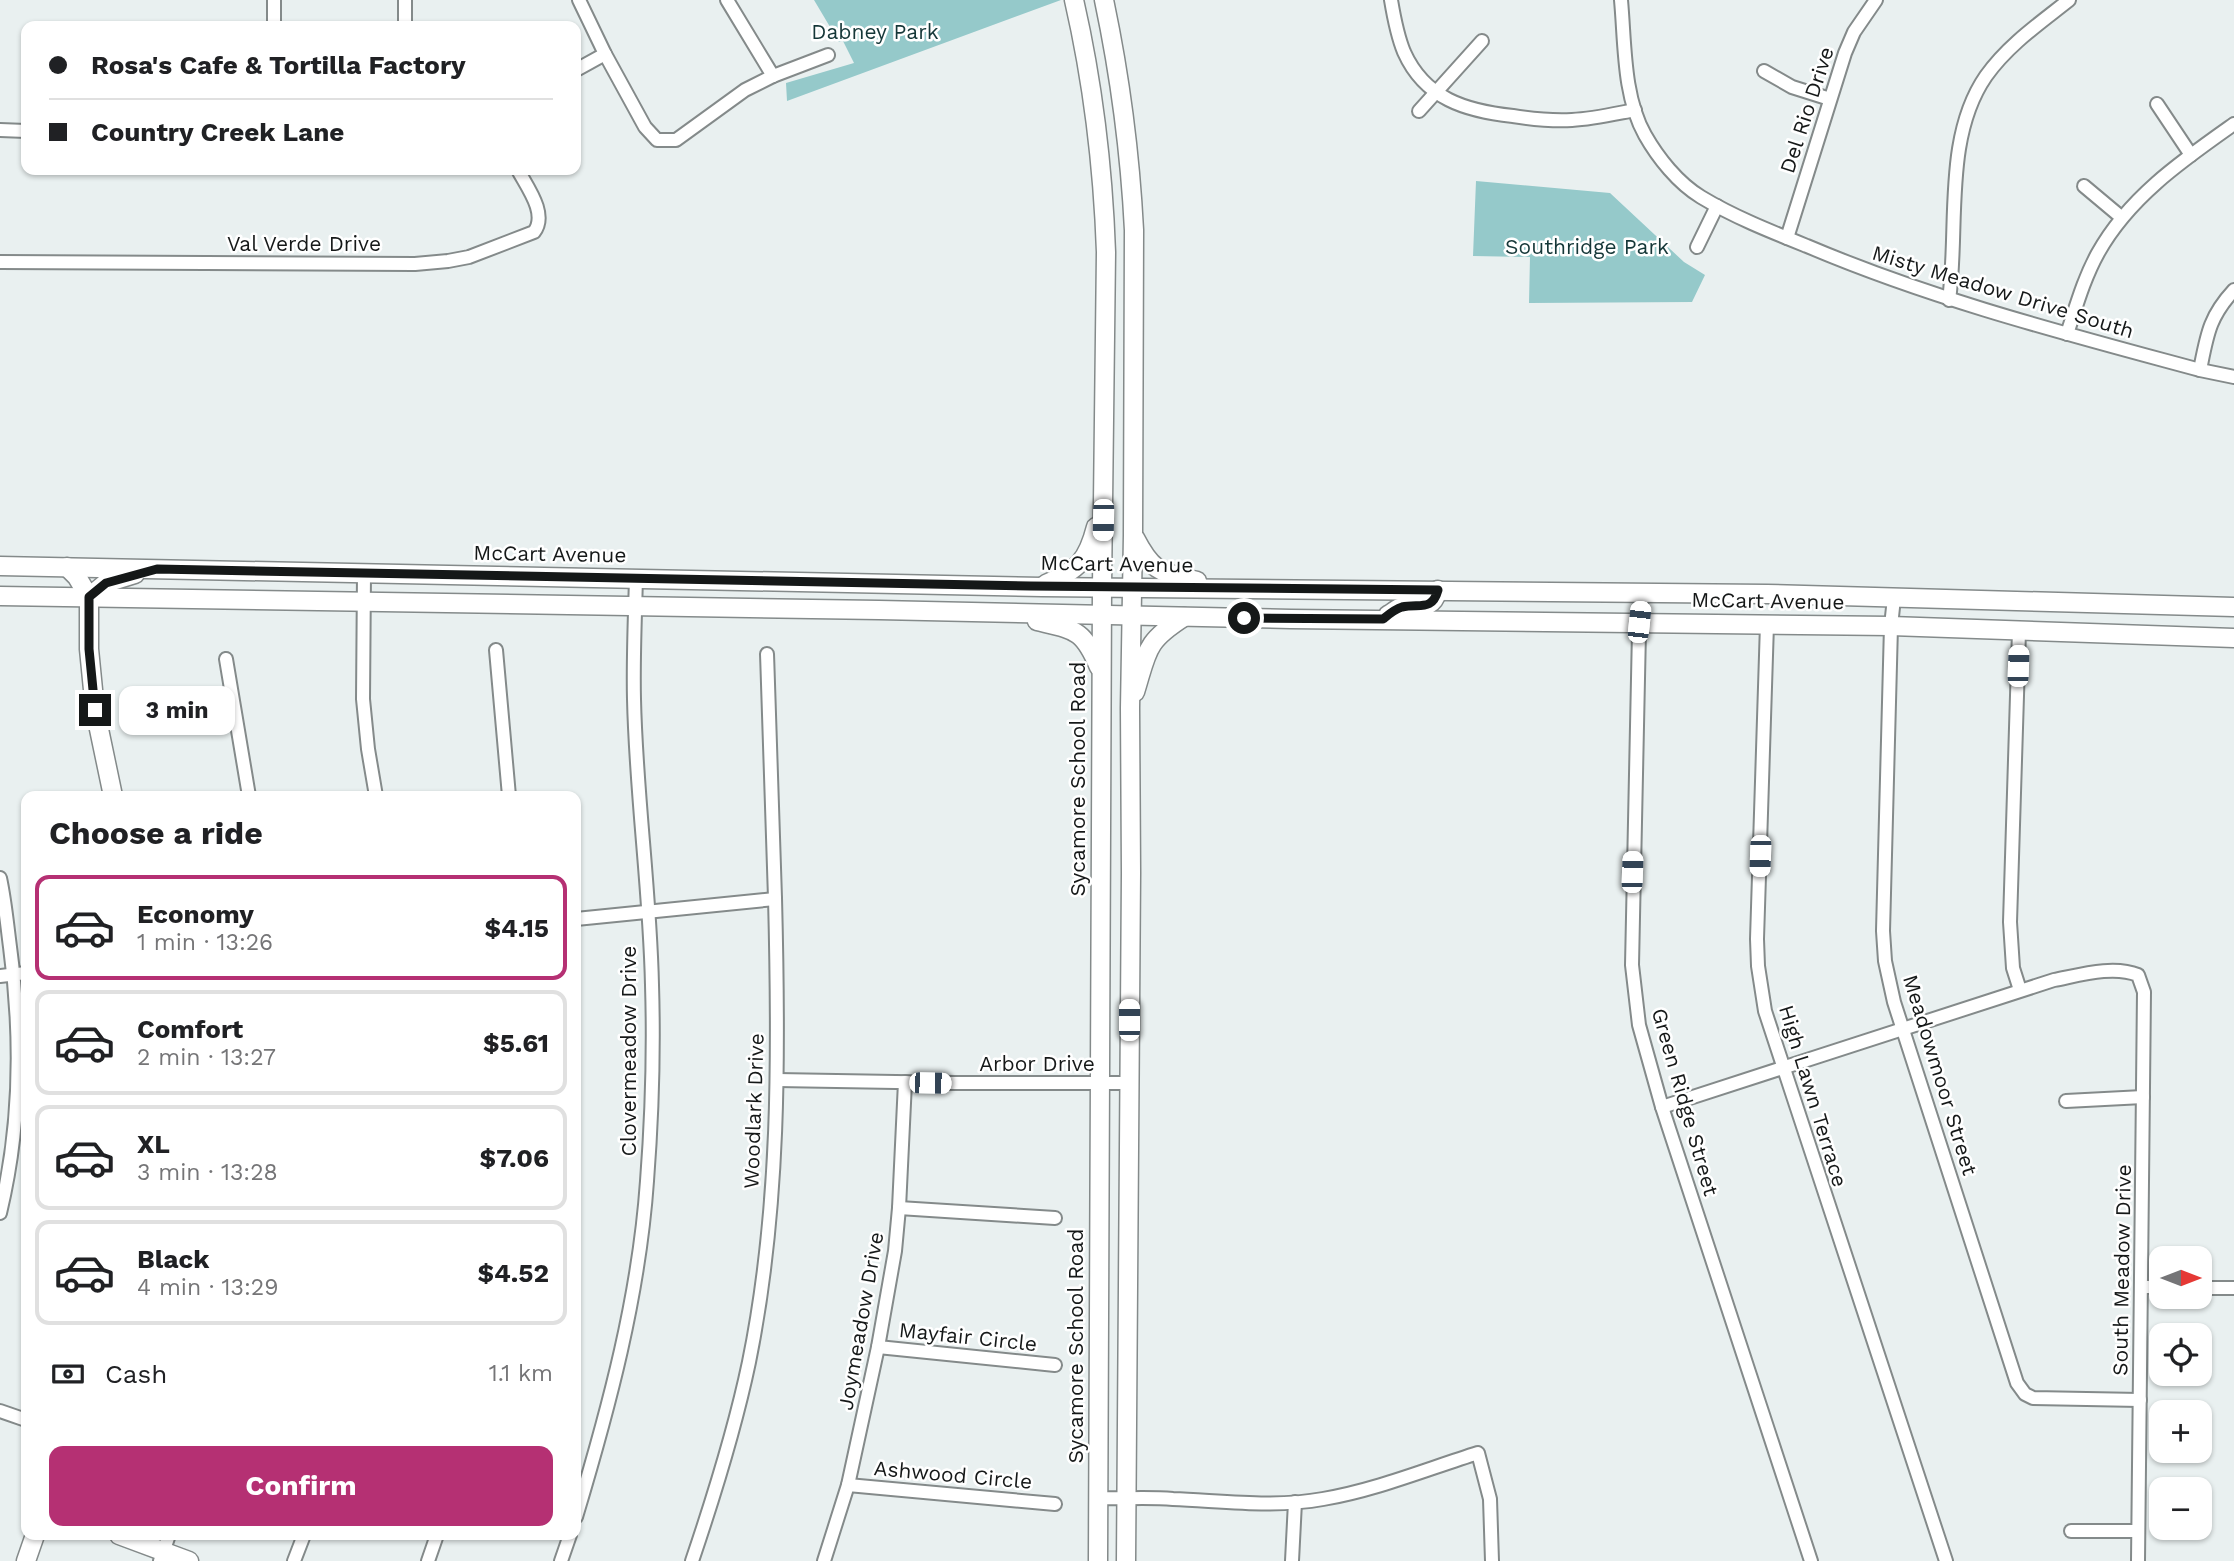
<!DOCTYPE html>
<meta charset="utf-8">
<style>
:root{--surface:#fff;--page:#f6f6f6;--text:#202124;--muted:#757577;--line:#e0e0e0;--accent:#b53073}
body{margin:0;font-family:"Work Sans",sans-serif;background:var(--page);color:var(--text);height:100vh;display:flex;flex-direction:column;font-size:26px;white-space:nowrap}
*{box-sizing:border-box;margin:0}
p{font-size:23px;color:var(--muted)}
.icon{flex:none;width:38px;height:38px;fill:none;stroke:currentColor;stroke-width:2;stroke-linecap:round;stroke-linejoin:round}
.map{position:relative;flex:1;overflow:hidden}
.drawer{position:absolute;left:21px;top:791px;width:560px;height:749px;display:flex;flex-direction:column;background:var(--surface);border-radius:14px;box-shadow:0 2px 5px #0004}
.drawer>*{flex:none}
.top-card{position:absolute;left:21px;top:21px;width:560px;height:154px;border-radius:14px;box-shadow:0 2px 5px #0004;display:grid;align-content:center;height:154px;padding:0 28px;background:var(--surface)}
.needle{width:46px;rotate:90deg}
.fabs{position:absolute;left:2149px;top:1246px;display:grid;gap:14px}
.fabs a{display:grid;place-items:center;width:63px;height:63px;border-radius:14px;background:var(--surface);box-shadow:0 2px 5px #0004;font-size:35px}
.end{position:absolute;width:32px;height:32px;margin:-16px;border:9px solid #151818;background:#fff;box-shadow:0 0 0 4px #fff}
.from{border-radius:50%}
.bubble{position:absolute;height:49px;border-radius:14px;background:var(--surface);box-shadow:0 2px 5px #0004;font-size:23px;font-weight:700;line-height:49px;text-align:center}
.car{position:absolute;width:21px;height:42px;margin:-21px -10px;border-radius:9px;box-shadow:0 0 5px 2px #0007;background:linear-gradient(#fff 24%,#345 0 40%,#fff 0 76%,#345 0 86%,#fff 0)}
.top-card b{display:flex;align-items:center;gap:24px;height:66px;font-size:26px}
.top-card b+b{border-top:2px solid var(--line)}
.top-card i{width:18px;height:18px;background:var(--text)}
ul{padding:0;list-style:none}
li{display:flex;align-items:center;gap:21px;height:105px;margin:0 14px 10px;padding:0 14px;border:4px solid var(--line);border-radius:14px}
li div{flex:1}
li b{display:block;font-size:26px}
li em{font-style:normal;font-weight:700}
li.current{border-color:var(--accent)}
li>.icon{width:63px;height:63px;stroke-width:1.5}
h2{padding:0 28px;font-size:32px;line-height:84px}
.pay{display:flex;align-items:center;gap:18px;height:77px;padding:0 28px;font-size:26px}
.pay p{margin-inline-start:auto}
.action{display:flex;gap:14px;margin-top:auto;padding:14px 28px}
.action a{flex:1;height:80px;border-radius:14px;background:var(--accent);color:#fff;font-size:28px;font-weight:700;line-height:80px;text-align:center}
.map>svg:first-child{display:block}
.green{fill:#95c9ca}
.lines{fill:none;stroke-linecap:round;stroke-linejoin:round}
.street-casing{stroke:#848a8a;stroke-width:16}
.secondary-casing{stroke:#848a8a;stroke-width:21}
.street{stroke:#fff;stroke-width:12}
.secondary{stroke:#fff;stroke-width:18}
.route{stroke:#151818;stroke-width:9}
.labels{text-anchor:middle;stroke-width:5;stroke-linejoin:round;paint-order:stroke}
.park-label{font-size:21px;fill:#153738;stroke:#fff}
.street-label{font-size:21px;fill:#151818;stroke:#fff}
</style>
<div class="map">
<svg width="2234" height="1561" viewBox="0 0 2234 1561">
<rect width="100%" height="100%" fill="#e9f0f0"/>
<g class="green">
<path d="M814,0H1061L787,101L786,83L854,63L843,41L839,42Z"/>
<path d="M1476,181L1610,193L1684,262L1705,275L1692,302L1529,303L1530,257L1473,256Z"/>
</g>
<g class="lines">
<defs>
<g id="street">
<path d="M579,0L605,54L645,127L657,140H676L745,90L773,76L828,55"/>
<path d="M727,0L773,76"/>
<path d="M1391,0C1394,18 1397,35 1404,52C1425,99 1466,111 1513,116C1532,119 1552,121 1572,120C1593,119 1614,114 1635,110"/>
<path d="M1621,0C1625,43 1623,96 1645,135C1658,158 1678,183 1701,197C1734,217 1772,232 1807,246C1934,300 2067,334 2200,370L2234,377"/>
<path d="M274,26V0"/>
<path d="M405,26V0"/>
<path d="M576,70L605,54"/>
<path d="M1764,71L1792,87L1830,99"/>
<path d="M2157,104L2191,155"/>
<path d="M1419,111L1482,41"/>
<path d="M0,130L26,131"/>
<path d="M2084,186L2121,217"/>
<path d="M1787,238L1845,53L1854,32L1876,0"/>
<path d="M1697,247L1717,206"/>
<path d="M0,262L415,264L448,261L469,257L534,232C548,214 527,187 518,170"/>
<path d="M1949,300C1959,228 1943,138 1986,76C2008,45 2040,23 2069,0"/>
<path d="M2067,334C2076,307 2084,278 2098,253C2129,197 2183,160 2234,124"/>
<path d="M2200,370C2207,335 2209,317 2234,290"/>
<path d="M364,574L363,699L368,749L376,796"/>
<path d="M1642,594L1639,631L1632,965L1639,1025L1662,1107L1811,1561"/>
<path d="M1894,598L1891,626L1883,931L1885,961L1894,1002L2017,1383L2025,1394L2033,1398L2140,1400"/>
<path d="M1767,624L1757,939L1758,966L1765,1011L1946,1561"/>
<path d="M2019,631L2010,922L2013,968L2020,990"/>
<path d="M496,650L509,796"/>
<path d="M226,659L249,796"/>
<path d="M0,878C5,901 7,924 10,947C22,1036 21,1126 0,1213"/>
<path d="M576,919L775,899"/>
<path d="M0,976L26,973"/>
<path d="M777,1080L955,1083H1129"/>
<path d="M2066,1101L2143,1097"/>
<path d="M1662,1107L2054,980C2080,975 2113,965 2138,975L2144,992L2138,1561"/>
<path d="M899,1208L1055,1218"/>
<path d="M2141,1287H2161"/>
<path d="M2200,1288H2234"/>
<path d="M878,1347L1055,1365"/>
<path d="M0,1411L26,1420"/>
<path d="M848,1485L1055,1504"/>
<path d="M1098,1498C1123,1499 1148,1497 1173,1499C1223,1501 1274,1508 1323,1499C1376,1490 1427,1469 1478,1453L1490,1499L1492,1561"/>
<path d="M576,1517C609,1407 639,1296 647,1181C652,1116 654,1050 652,985C650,889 636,795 634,699C633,659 635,618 636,577"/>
<path d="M2071,1531H2138"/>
<path d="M160,1561L169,1535"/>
<path d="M294,1561L304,1535"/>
<path d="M428,1561L437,1535"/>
<path d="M561,1561L570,1535"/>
<path d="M692,1561C714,1496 735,1429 749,1362C780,1210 779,1052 775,898C772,816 770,735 767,654"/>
<path d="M824,1561L848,1485L878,1347L895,1251L899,1208L905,1082"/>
<path d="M1292,1561L1295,1502"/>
</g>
<g id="secondary">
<path d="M1074,0C1093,83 1103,167 1106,252L1102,587L1098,1561"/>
<path d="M1104,0C1120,76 1130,152 1134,230L1133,535L1130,708L1131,873L1126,1561"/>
<path d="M1135,538C1153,573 1161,572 1197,581"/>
<path d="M0,566L1042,587L1767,594L2234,607"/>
<path d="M67,567L77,577L89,597V649L95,710L113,796"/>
<path d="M1046,584C1078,569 1087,562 1096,527"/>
<path d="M0,596L879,610L1291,619L1891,626L2234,638"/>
<path d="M89,597L106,583L135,574"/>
<path d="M1388,615C1392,613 1395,610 1399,608C1416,601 1431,615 1438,590"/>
<path d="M1037,621C1075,630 1083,629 1099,667"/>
<path d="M1135,692C1148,650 1145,642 1184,617"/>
<path d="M119,1535L189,1561"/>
<path d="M26,1561L35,1535"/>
</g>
</defs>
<use href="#street" class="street-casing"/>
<use href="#secondary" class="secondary-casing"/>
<use href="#street" class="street"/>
<use href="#secondary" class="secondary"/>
</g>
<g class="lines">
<path class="route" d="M95,710L89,649V597L106,583L157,569L1030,586L1438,590C1432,612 1419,603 1402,607C1395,609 1388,615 1383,619L1244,618"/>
</g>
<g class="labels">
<g class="park-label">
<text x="875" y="39">Dabney Park</text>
<text x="1587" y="254">Southridge Park</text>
</g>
<g class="street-label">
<text transform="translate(1807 110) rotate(-72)" y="7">Del Rio Drive</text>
<text x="304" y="251">Val Verde Drive</text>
<text transform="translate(2003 292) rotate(17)" y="7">Misty Meadow Drive South</text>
<text transform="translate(550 554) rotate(1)" y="7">McCart Avenue</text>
<text transform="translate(1117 564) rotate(1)" y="7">McCart Avenue</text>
<text transform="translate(1768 601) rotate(1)" y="7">McCart Avenue</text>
<text transform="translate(1078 779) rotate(-90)" y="7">Sycamore School Road</text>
<text transform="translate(629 1051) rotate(-90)" y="7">Clovermeadow Drive</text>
<text x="1037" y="1071">Arbor Drive</text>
<text transform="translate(1940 1075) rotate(73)" y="7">Meadowmoor Street</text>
<text transform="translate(1813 1096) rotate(73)" y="7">High Lawn Terrace</text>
<text transform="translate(1685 1102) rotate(74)" y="7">Green Ridge Street</text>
<text transform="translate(754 1111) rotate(-88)" y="7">Woodlark Drive</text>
<text transform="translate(2122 1270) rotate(-89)" y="7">South Meadow Drive</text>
<text transform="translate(861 1321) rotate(-80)" y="7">Joymeadow Drive</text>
<text transform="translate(968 1337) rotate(6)" y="7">Mayfair Circle</text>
<text transform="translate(1076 1346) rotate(-90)" y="7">Sycamore School Road</text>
<text transform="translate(953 1475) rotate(5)" y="7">Ashwood Circle</text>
</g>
</g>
</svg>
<div class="fabs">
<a><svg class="needle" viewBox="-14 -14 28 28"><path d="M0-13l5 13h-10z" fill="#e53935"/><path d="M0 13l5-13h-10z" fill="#757577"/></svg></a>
<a><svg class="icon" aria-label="locate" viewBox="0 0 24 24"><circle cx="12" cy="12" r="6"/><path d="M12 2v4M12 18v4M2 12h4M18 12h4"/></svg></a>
<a>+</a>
<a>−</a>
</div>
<i class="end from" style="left:1244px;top:618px"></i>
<i class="end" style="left:95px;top:710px"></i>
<div class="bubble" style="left:119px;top:686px;width:116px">3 min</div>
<i class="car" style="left:1103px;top:520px;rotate:181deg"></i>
<i class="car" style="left:1639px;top:622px;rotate:6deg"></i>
<i class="car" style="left:2018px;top:666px;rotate:2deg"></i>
<i class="car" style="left:1760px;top:856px;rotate:182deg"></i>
<i class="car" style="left:1632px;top:872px;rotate:2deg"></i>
<i class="car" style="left:1129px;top:1020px;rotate:0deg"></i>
<i class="car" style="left:930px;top:1083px;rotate:91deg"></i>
<div class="top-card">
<b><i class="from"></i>Rosa's Cafe &amp; Tortilla Factory</b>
<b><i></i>Country Creek Lane</b>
</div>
<section class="drawer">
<h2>Choose a ride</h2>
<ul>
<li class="current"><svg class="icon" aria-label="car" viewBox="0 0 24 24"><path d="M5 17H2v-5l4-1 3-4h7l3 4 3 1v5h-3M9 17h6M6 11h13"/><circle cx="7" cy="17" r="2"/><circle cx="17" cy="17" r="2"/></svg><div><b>Economy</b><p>1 min · 13:26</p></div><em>$4.15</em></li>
<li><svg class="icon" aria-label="car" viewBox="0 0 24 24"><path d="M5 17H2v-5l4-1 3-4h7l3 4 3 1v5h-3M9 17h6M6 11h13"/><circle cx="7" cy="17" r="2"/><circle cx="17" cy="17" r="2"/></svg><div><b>Comfort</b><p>2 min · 13:27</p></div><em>$5.61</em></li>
<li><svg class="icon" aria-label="car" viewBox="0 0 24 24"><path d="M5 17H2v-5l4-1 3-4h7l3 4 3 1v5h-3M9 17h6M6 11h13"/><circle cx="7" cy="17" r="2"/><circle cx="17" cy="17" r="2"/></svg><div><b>XL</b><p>3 min · 13:28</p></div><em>$7.06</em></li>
<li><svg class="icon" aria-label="car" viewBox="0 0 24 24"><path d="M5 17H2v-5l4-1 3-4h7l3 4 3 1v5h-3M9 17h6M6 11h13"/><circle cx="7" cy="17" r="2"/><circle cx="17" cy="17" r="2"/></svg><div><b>Black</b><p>4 min · 13:29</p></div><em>$4.52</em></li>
</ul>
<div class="pay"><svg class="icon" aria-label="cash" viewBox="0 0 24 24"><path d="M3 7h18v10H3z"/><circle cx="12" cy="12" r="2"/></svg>Cash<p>1.1 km</p></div>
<div class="action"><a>Confirm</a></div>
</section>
</div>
